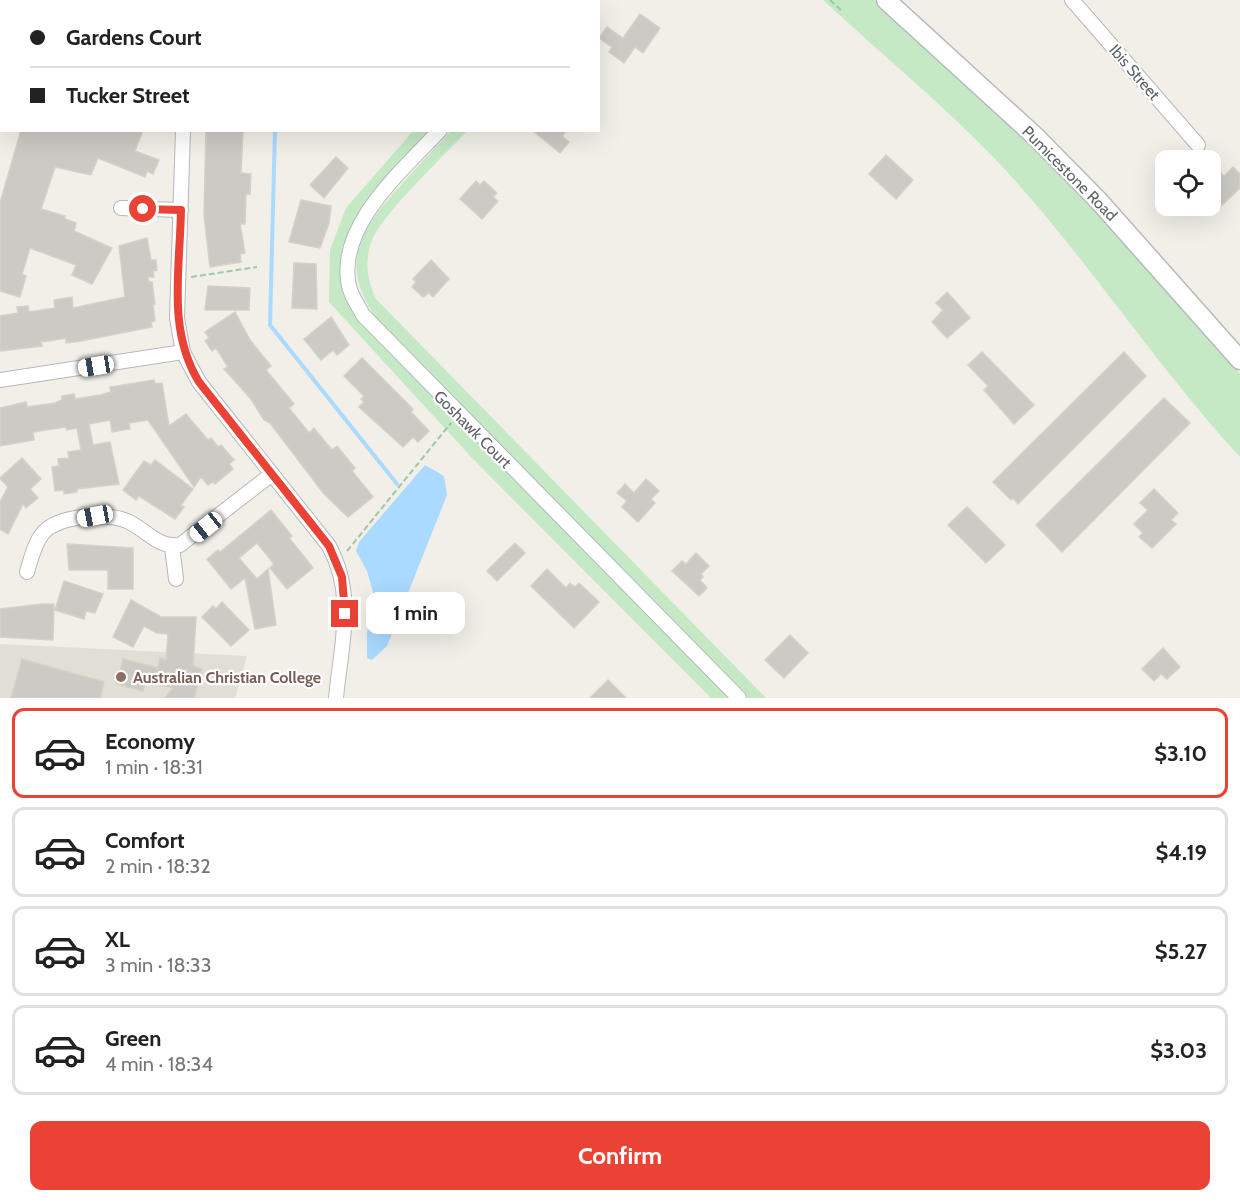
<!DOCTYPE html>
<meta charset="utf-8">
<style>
:root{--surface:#fff;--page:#f2f2f2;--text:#222;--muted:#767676;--line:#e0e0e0;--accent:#ea4335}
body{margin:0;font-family:Cabin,sans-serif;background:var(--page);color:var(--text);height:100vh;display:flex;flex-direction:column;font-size:22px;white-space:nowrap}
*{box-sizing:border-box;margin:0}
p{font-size:20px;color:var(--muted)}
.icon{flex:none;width:33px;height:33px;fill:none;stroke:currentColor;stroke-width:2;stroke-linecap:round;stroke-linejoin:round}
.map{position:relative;height:698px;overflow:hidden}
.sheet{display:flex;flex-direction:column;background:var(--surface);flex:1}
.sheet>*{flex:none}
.hud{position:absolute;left:0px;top:0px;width:600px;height:132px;box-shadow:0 6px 24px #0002;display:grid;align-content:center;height:132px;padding:0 30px;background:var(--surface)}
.buttons{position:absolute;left:1155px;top:150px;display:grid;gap:12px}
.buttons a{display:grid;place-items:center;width:66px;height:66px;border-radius:12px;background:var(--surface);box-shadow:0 6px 24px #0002;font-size:30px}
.end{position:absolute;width:27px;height:27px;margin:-14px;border:8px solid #ea4335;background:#fff;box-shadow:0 0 0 3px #fff}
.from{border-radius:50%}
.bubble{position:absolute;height:42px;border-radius:12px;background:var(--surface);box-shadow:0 6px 24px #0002;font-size:20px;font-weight:700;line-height:42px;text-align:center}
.car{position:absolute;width:18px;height:36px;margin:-18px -9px;border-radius:8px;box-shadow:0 0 4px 2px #0007;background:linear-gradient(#fff 24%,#345 0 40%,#fff 0 76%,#345 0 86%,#fff 0)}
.hud b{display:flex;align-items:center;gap:21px;height:57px;font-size:22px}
.hud b+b{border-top:2px solid var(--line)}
.hud i{width:15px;height:15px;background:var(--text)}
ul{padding:10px 0 0;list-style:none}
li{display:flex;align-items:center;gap:18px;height:90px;margin:0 12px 9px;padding:0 18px;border:3px solid var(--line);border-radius:12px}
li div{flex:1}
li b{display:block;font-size:22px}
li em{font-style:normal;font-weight:700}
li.active{border-color:var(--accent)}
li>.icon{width:54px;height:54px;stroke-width:1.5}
.cta{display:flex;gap:12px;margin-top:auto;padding:12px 30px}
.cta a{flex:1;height:69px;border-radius:12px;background:var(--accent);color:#fff;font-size:24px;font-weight:700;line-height:69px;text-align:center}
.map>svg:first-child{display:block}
.education{fill:#e1ded6}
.green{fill:#c5e8c5}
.water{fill:#aadaff}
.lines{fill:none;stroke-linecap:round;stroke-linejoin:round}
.stream{stroke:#aadaff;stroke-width:4}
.building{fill:#cccac5;stroke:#d6d1c6;stroke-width:1.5}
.service-casing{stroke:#b5b8bc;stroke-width:10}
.minor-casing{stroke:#b5b8bc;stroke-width:16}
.secondary-casing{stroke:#b6babf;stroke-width:21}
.path{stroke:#9cc7a9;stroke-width:2;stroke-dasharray:6 3;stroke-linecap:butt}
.service{stroke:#fff;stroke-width:7}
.minor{stroke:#fff;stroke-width:14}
.secondary{stroke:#fff;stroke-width:18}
.route{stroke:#ea4335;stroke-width:8}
.education-dot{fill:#8d6e63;stroke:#fff;stroke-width:2}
.labels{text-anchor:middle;stroke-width:4.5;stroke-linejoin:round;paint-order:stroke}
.street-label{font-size:16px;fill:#5f6368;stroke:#fff}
.education-label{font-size:16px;font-weight:bold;fill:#785e54;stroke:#fff;text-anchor:start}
</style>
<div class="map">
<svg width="1240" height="698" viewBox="0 0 1240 698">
<rect width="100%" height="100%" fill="#f1efe8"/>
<path class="education" d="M0,644L247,656L235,698H0Z"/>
<g class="green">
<path d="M823,0H875L1077,189L1240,374V457C1153,363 1085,254 997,161C944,105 880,53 823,0Z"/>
<path d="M413,131H432C377,191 315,232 358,321L731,698H711L473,459L329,302L330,250L346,208Z"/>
<path d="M451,131H467C445,155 383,213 372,240C364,261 367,280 376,299L766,698H748L382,327C338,267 355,235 401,185C417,167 434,149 451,131Z"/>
</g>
<path class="water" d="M425,465L444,476L447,495L387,646L372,660L367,658V633L374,596L367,571L356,551L359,542Z"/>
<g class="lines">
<g class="stream">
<path d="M362,0L364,2"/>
<path d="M280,2V0"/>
<path d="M275,130L270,325L397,484"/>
</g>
</g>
<g class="building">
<path d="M640,14L660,28L643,53L635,47L624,63L609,52L612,47L599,38L607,27L623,38Z"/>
<path d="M21,130H143L135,151L159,160L153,174L147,171L145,177L98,158L91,175L55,167L41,209L65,216V219L76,223L74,231L112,248L92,284L72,275L76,265L30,248L22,274L26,276L20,297L0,291V203Z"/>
<path d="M206,130H243L241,173L251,174L250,194H246L245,224H240L245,253L240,254L241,262L210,267L204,215Z"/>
<path d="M532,130H567L562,136L569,142L560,153Z"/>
<path d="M886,155L913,180L896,199L869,174Z"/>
<path d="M336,157L348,168L324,198L310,185Z"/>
<path d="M1210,162L1224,176L1233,167L1240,174V188L1217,210L1210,203Z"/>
<path d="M476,181L480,185L484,181L497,193L493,197L498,201L482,219L460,199Z"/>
<path d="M301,200L331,206L329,223L320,248L289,242Z"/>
<path d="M147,238L151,260H156L157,270L153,271L154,277H148L149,282H152L155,304H153L155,321L151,322L152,327L81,341L66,343V338L41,342L42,346L0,351V316L18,313L17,307L28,306L29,312L55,308L54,300L72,297L73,308L125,297L119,246Z"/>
<path d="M431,260L449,279L433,297L429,293L423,297L412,287L416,282L413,279Z"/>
<path d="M294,263L316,264L317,309L292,308Z"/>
<path d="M208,286L250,288L249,310H205Z"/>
<path d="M947,292L970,318L947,338L932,322L943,310L936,303Z"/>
<path d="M235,312L250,340L271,366L266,370L294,404L289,408L309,433L314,428L332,450L337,446L355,468L352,471L373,497L348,517L324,494L270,423L264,420L251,399L224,369L228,367L216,348L212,351L205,341L209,338L205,332Z"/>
<path d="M331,317L349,345L337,355L333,350L321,360L304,339Z"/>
<path d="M982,352L1034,405L1014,424L984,390L988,386L968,365Z"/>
<path d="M1124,352L1146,376L1018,504L1013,498L1011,500L993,482Z"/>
<path d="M362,358L413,409L411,412L429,431L418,442L413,437L403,447L359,407L364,402L361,399L364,396L344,376Z"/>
<path d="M154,380L155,384L162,383L169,426L186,414L208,440L211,438L218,447L221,445L234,460L229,464L233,469L215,484L213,482L208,485L201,477L194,487L148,420L129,423L130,429L112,432L110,420L89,424L93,445L110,442L119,484L77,489V492L64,494V490L55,491L52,467L59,466L58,459L69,458L68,452L81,450L77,428L67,430L66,427L33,432L34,440L0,446V408L26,402L27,407L55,403L62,400V396L74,394L75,399L100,395L111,392L110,387Z"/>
<path d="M1164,398L1190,423L1062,552L1036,525Z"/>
<path d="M22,458L41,479L30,489L38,498L26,508L23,504L8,534L0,529V502L8,487L0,478Z"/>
<path d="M155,460L193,489L181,505L184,507L175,519L139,496L136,500L123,490L144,461L151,465Z"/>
<path d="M646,479L659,491L651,499L655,503L638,522L622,507L627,501L617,493L625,484L634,493Z"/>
<path d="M1154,489L1178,513L1171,520L1176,524L1152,548L1139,537L1143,533L1134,524L1148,510L1140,503Z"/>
<path d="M967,507L1005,545L986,563L948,525Z"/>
<path d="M271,510L292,536L289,538L313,568L287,589L270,568L274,564L257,543L239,558L257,579L268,569L276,625L255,629L245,578L231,589L207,559L218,550L220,552Z"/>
<path d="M515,543L525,553L497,581L487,571Z"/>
<path d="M67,544L133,548V589H108V570H69Z"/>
<path d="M696,553L709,566L701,574L703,577L700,580L707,588L699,596L672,571L682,561L686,564Z"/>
<path d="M547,569L566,588L570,583L575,587L579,583L599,602L574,628L531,586Z"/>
<path d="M64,581L103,594L95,613L86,611L84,619L55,610Z"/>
<path d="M131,600L161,617H196L193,666L202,669L194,698H165L173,688L146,681L143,691L117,684L123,659L158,668L160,658L166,660L168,634L157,633L144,626L133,647L113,637Z"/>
<path d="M222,602L249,630L231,646L202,617L213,606L216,609Z"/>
<path d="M42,604H54L53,640L0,637V609Z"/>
<path d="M790,635L808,653L784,678L765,660Z"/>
<path d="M1163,648L1180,667L1167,679L1161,674L1154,681L1142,669Z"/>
<path d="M22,659L104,682L100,698H11Z"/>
<path d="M608,680L626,698H590Z"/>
</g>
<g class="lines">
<defs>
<path id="service" d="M429,0L431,2"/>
<g id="minor">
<path d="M1072,0L1198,145"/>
<path d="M30,2L31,0"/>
<path d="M186,2V0"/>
<path d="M557,2L559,0"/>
<path d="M0,102L2,97"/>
<path d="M183,130L177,318L183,352L199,382L329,546C356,596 341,644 336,698"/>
<path d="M440,130C403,170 336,226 349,286C351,296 359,307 363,315L739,698"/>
<path d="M121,208L181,210"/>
<path d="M0,380L183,352"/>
<path d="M172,547L176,579"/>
<path d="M27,572C31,559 34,544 43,533C58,515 111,511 131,523C148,532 159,548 180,545L272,474"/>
</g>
<path id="secondary" d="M886,0L1037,138L1098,200L1240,360"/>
</defs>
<use href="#service" class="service-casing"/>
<use href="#minor" class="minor-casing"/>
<use href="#secondary" class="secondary-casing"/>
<g class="path">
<path d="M830,0L843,12"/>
<path d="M0,17L2,18"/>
<path d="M191,277L257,267"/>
<path d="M347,551L451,423"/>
</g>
<use href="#service" class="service"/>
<use href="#minor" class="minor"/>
<use href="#secondary" class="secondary"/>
</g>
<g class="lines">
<path class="route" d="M143,209L181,210C180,269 167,330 199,382L329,546L342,577L345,614"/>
</g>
<circle class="education-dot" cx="121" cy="677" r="6"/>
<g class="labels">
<g class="street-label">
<text transform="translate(1135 72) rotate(49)" y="6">Ibis Street</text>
<text transform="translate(1070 173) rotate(45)" y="6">Pumicestone Road</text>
<text transform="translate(473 429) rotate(45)" y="6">Goshawk Court</text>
</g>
<g class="education-label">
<text x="133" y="683">Australian Christian College</text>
</g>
</g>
</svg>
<div class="buttons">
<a><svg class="icon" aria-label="locate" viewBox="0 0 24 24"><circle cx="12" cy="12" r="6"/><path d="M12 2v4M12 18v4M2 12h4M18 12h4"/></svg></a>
</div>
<i class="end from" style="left:143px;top:209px"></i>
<i class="end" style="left:345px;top:614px"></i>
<div class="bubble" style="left:366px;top:592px;width:99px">1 min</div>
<i class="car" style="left:96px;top:366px;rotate:261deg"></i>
<i class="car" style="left:95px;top:516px;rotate:259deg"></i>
<i class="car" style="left:206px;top:527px;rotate:231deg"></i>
<div class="hud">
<b><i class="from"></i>Gardens Court</b>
<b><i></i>Tucker Street</b>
</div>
</div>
<section class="sheet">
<ul>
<li class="active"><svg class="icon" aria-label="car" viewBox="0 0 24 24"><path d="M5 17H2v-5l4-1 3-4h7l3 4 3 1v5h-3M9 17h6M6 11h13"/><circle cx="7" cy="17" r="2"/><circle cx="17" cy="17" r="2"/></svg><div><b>Economy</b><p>1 min · 18:31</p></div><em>$3.10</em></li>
<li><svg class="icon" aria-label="car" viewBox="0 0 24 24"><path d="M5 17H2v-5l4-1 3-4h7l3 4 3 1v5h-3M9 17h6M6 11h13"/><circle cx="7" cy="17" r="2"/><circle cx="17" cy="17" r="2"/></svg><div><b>Comfort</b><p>2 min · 18:32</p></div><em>$4.19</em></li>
<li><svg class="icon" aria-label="car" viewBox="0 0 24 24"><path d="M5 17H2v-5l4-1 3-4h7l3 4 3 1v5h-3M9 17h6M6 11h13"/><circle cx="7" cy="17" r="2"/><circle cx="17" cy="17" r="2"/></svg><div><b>XL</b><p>3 min · 18:33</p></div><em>$5.27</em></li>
<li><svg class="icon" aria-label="car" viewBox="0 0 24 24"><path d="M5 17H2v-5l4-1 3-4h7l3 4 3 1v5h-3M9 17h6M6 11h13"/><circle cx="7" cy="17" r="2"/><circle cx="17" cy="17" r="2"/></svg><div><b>Green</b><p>4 min · 18:34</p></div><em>$3.03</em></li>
</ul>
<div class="cta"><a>Confirm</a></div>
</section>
